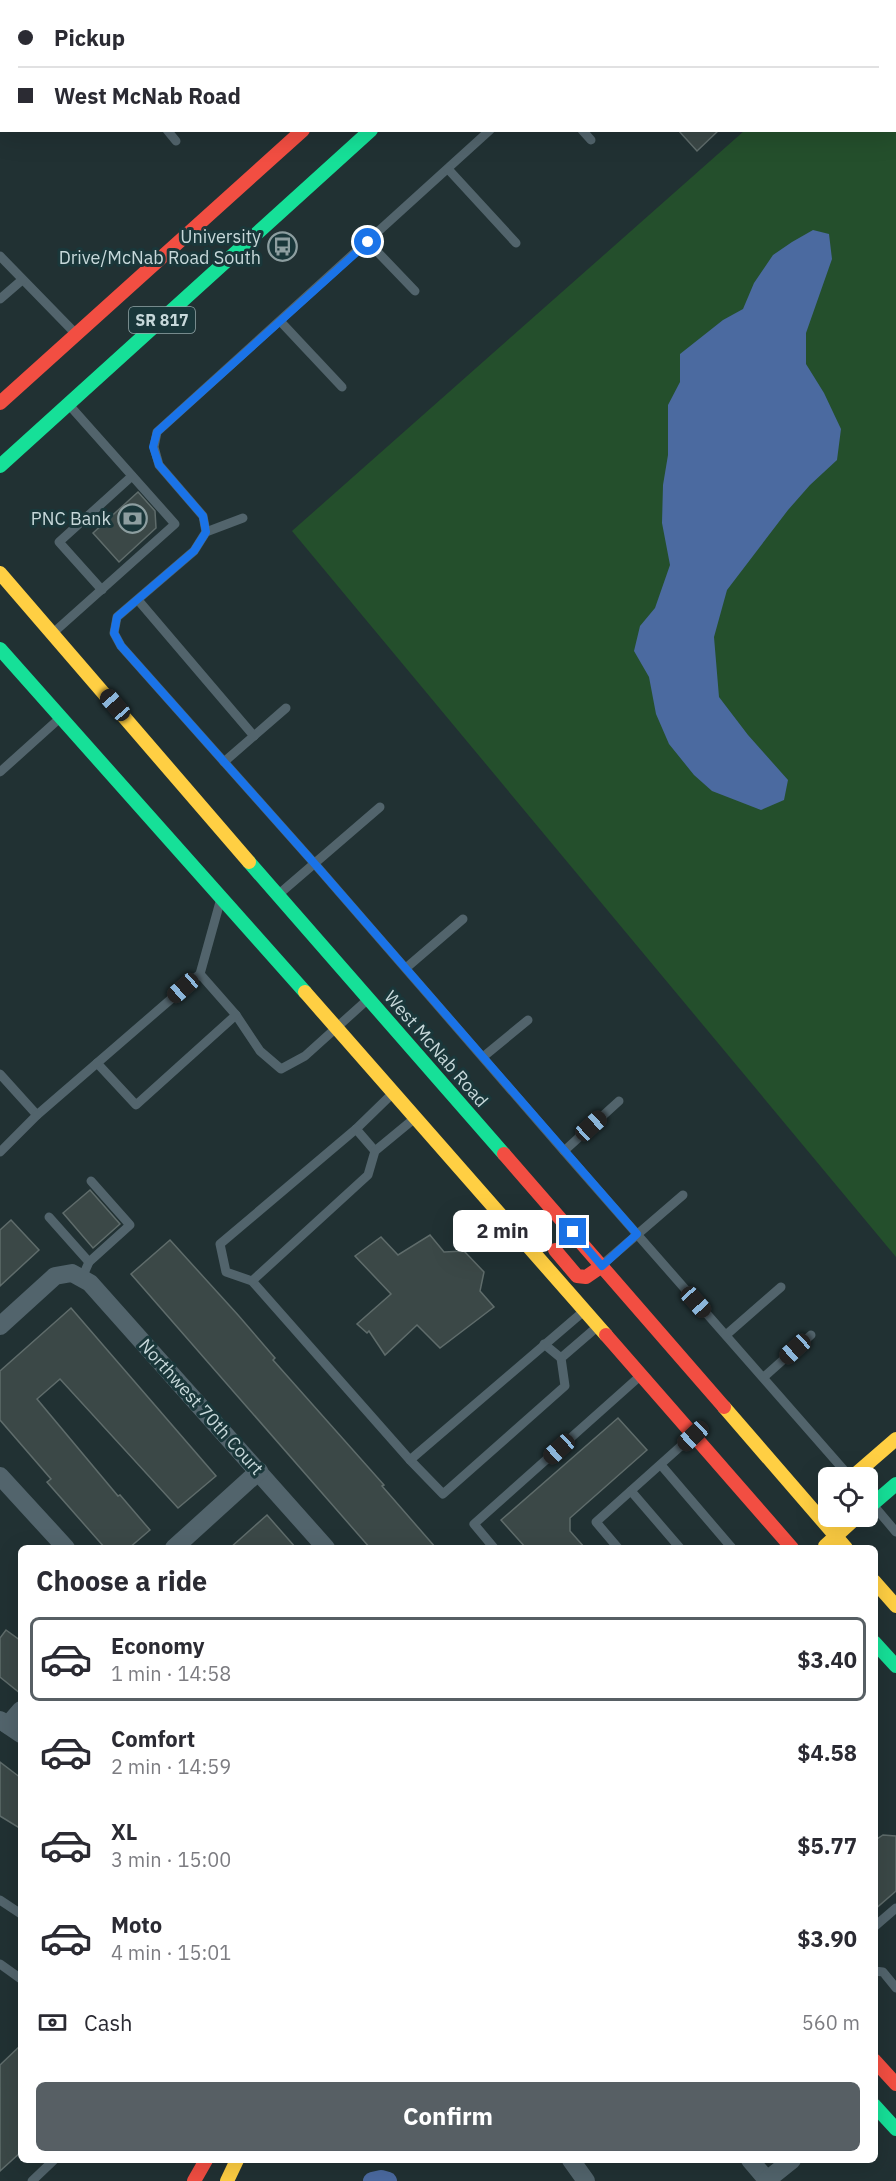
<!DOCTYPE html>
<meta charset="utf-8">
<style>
:root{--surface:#fff;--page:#f2f2f3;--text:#2b2b33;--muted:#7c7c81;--line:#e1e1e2;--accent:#575f64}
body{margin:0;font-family:"IBM Plex Sans",sans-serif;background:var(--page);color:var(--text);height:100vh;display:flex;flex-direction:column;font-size:22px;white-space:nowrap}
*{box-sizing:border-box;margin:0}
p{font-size:20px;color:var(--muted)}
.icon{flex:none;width:33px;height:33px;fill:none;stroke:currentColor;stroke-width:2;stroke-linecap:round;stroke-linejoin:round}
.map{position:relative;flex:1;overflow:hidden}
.panel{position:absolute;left:18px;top:1545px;width:860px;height:618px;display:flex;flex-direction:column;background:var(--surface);border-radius:9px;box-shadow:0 6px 24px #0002}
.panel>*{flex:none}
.top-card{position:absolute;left:0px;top:0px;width:897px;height:132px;box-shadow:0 6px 24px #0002;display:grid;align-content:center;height:132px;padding:0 18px;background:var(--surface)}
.fabs{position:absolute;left:818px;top:1467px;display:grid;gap:12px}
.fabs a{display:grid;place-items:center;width:60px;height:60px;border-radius:9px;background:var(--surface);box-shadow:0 6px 24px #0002;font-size:30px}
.end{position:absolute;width:27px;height:27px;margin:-14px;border:8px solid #1a73e8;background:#fff;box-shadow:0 0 0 3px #fff}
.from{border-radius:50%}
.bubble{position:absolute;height:42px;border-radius:9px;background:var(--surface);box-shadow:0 6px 24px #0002;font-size:20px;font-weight:700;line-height:42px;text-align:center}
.car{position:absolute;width:18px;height:36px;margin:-18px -9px;border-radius:8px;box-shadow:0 0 4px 2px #0007;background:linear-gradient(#222 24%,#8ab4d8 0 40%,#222 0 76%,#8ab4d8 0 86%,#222 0)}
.top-card b{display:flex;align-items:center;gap:21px;height:57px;font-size:22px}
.top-card b+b{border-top:2px solid var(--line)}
.top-card i{width:15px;height:15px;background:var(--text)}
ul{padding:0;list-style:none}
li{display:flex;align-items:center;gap:18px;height:84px;margin:0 12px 9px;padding:0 6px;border:3px solid transparent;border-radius:9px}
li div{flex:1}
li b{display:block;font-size:22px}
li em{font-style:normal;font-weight:700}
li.current{border-color:var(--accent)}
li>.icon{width:54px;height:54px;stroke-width:1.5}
h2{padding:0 18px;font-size:27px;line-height:72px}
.pay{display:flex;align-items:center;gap:15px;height:66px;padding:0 18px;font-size:22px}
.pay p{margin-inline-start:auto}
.button{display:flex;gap:12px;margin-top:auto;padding:12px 18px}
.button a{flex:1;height:69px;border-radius:9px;background:var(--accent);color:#fff;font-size:24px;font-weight:700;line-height:69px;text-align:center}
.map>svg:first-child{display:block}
.green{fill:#244f2c}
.water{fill:#4b6aa0}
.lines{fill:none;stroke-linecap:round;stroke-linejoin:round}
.canal{stroke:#4b6aa0;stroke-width:18}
.building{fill:#3b4847;stroke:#5f6c6b;stroke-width:1.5}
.lane{stroke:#52646c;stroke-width:9}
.street{stroke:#52646c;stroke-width:18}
.fast{stroke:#16e098;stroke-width:14}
.slow{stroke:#ffcf43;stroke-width:14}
.jam{stroke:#f24e42;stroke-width:14}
.route{stroke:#1a73e8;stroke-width:8}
.labels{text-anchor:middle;stroke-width:6;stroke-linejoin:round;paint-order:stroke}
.shield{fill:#1a373a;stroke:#93a8aa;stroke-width:1.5}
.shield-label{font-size:16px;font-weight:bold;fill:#c7d8da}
.poi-label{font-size:18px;fill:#c7d8da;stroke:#1a373a;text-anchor:end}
.street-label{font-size:18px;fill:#c7d8da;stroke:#1a373a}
</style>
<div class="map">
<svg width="896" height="2181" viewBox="0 0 896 2181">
<rect width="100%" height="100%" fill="#213133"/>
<path class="green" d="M892,0H896V1257L292,531L744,131L896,130V2L890,1Z"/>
<path class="water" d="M813,230L829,234L832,259L806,333V364L824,393L841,429L837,460L810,485L788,510L727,590L714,637L719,697L748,735L788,780L784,800L761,810L712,791L694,775L669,744L656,714L649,677L634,651L640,626L655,608L670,565L662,523L663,485L668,455V405L680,382V354L723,320L743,309L754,283L773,255L792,242Z"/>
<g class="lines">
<path class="canal" d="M372,2181L381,2179L388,2181"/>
</g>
<g class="building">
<path d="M678,130H719L697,151Z"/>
<path d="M138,492L155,511L156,528L119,562L93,533Z"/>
<path d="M90,1190L120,1224L93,1248L63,1213Z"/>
<path d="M11,1220L39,1250L0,1286V1230Z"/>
<path d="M430,1235L444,1252L464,1251L484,1272L480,1291L494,1307L440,1348L417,1325L385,1355L369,1331L367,1333L357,1324L391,1294L355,1256L381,1237L398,1255Z"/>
<path d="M170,1240L238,1315L275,1358L273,1360L384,1485L382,1486L436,1548H370L131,1274Z"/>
<path d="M71,1308L216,1476L178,1508L60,1379L37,1399L118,1496L120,1495L150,1530L129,1548H105L47,1482L51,1479L0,1420V1371Z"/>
<path d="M618,1418L647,1450L570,1518V1531L585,1548H526L501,1520Z"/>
<path d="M267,1515L296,1548H230Z"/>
<path d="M6,1630L21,1641V1694L0,1677V1638Z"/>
<path d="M0,1762L21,1778V1829L0,1816Z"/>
<path d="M883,1835L896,1836V1891L874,1910V1841Z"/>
<path d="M21,2045V2152L0,2171V2065Z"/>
</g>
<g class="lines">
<g class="lane">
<path d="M169,0L170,2"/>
<path d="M224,0L225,2"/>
<path d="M407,0L408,2"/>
<path d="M566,0L567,2"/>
<path d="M599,0L600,2"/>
<path d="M341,2L342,0"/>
<path d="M633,2L635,0"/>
<path d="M0,74L2,73"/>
<path d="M167,130L176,141"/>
<path d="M490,130L157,432L154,447L159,465L203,516L206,532L194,551L117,617L114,633L121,646L314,863L564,1151L850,1477"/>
<path d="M582,130L591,140"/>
<path d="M448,169L516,243"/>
<path d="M368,242L415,291"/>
<path d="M0,256L75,333"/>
<path d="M0,299L22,280"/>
<path d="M280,321L342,387"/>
<path d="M206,532L243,518"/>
<path d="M102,590L59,542L132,476"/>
<path d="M138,600L254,736"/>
<path d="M53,633L175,524L70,406"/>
<path d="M224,762L286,708"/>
<path d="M0,772L60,718"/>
<path d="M279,894L380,807"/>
<path d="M406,968L463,919"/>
<path d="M236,1015L260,1051L281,1069L305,1056L366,1001"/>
<path d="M483,1057L528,1020"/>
<path d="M97,1063L136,1105L236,1015L200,974"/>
<path d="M0,1074L37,1115L200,974L220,902"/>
<path d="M392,1094L356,1129L220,1244L226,1272L252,1281L410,1460L443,1494L565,1386L561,1358L597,1327"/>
<path d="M356,1129L375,1151"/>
<path d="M564,1151L619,1101"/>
<path d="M0,1152L37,1115"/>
<path d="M49,1217L89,1262"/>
<path d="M603,1264L683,1195"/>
<path d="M82,1278L89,1262L130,1225L91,1181"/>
<path d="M252,1281L368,1175L375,1151L415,1118"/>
<path d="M726,1335L781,1287"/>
<path d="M544,1344L561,1358"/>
<path d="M764,1377L811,1335"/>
<path d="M410,1460L584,1311"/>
<path d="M661,1465L732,1548"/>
<path d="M631,1491L680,1548"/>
<path d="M874,1506L896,1532"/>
<path d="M494,1548L474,1524L639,1377"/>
<path d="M618,1548L596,1522L691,1437"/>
<path d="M0,1900L21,1914"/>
<path d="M874,1927L896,1908"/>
<path d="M0,1964L21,1979"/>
<path d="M874,1971L883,1972L896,1988"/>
<path d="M32,2181L54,2160"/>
</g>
<g class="street">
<path d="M0,1326L55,1276L72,1273L90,1283L326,1548"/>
<path d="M0,1476L66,1548"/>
<path d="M174,1548L259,1471"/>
<path d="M0,1720L21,1734"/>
<path d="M8,1725L21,1710"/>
<path d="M571,2160L586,2181"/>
<path d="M750,2160L768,2181"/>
<path d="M767,2180L792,2160"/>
</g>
<g class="fast">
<path d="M513,2L514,0"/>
<path d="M0,466L371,130"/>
<path d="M0,649L305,992"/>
<path d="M249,862L504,1154"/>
<path d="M867,1509L896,1484"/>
<path d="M874,1642L896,1666"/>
<path d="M874,2105L896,2129"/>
</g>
<g class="slow">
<path d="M0,573L249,862"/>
<path d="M305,992L606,1335"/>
<path d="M724,1407L846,1548"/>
<path d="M851,1478L896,1439"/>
<path d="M825,1546L858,1516"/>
<path d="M874,1581L896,1606"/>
<path d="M227,2181L237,2160"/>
</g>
<g class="jam">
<path d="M447,2L448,0"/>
<path d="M0,403L303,130"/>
<path d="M504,1154L724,1407"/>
<path d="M555,1250L577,1276L586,1277L602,1266"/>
<path d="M606,1335L792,1548"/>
<path d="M874,2060L896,2084"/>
<path d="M194,2181L206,2160"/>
</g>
</g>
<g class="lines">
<path class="route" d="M368,242L157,432L153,447L159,465L203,516L206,532L194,551L117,617L114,633L121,646L314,863L637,1234L602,1266L573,1232"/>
</g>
<defs>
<symbol id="bus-ring" viewBox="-11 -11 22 22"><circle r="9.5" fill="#1a373a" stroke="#8d9ea0" stroke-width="1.5"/><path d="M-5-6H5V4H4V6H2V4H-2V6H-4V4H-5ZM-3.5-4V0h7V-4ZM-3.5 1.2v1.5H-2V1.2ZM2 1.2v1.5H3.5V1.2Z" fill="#8d9ea0"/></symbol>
<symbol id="bank-ring" viewBox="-11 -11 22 22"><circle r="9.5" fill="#1a373a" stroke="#8d9ea0" stroke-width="1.5"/><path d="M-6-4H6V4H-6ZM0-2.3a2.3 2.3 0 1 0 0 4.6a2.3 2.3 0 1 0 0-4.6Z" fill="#8d9ea0"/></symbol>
</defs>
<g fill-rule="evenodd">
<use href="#bus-ring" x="266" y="230" width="33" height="33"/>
<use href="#bank-ring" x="116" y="502" width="33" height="33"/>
</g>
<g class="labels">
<rect class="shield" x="129" y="307" width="66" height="26" rx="4.5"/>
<g class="shield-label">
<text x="162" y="326">SR 817</text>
</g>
<g class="poi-label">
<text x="261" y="243">University<tspan x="261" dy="21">Drive/McNab Road South</tspan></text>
<text x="111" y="525">PNC Bank</text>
</g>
<g class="street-label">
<text transform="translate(436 1049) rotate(49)" y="6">West McNab Road</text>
<text transform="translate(201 1407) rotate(48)" y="6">Northwest 70th Court</text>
</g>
</g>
</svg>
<div class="fabs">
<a><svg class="icon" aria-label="locate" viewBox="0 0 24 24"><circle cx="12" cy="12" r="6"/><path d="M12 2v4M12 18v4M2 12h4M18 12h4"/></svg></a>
</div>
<i class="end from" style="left:368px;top:242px"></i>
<i class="end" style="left:573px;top:1232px"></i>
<div class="bubble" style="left:453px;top:1210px;width:99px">2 min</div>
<i class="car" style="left:115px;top:705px;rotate:319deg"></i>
<i class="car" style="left:183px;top:988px;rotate:229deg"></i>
<i class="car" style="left:591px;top:1126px;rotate:48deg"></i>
<i class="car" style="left:696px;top:1302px;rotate:138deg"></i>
<i class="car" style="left:795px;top:1349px;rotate:228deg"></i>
<i class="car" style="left:693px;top:1436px;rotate:227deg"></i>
<i class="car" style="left:559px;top:1449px;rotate:228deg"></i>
<div class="top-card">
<b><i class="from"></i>Pickup</b>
<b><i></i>West McNab Road</b>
</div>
<section class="panel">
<h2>Choose a ride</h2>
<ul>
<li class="current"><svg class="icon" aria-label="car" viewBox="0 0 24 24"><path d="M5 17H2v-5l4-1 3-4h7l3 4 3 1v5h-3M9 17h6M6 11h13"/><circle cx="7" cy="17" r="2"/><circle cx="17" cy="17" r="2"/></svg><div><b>Economy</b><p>1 min · 14:58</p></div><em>$3.40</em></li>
<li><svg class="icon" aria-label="car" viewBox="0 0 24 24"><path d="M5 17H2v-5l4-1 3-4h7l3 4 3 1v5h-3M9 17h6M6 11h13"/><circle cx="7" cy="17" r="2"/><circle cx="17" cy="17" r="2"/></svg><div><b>Comfort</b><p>2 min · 14:59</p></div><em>$4.58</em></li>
<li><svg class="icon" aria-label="car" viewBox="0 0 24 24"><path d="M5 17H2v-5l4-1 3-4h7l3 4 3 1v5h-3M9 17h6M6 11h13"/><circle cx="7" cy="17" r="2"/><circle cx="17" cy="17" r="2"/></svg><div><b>XL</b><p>3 min · 15:00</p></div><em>$5.77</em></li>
<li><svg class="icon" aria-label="car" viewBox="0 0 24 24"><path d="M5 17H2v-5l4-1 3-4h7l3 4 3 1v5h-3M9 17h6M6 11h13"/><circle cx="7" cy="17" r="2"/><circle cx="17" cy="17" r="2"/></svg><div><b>Moto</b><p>4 min · 15:01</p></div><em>$3.90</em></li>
</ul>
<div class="pay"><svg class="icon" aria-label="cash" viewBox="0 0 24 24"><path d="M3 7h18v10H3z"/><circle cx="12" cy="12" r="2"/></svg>Cash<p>560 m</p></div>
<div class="button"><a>Confirm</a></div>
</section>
</div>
